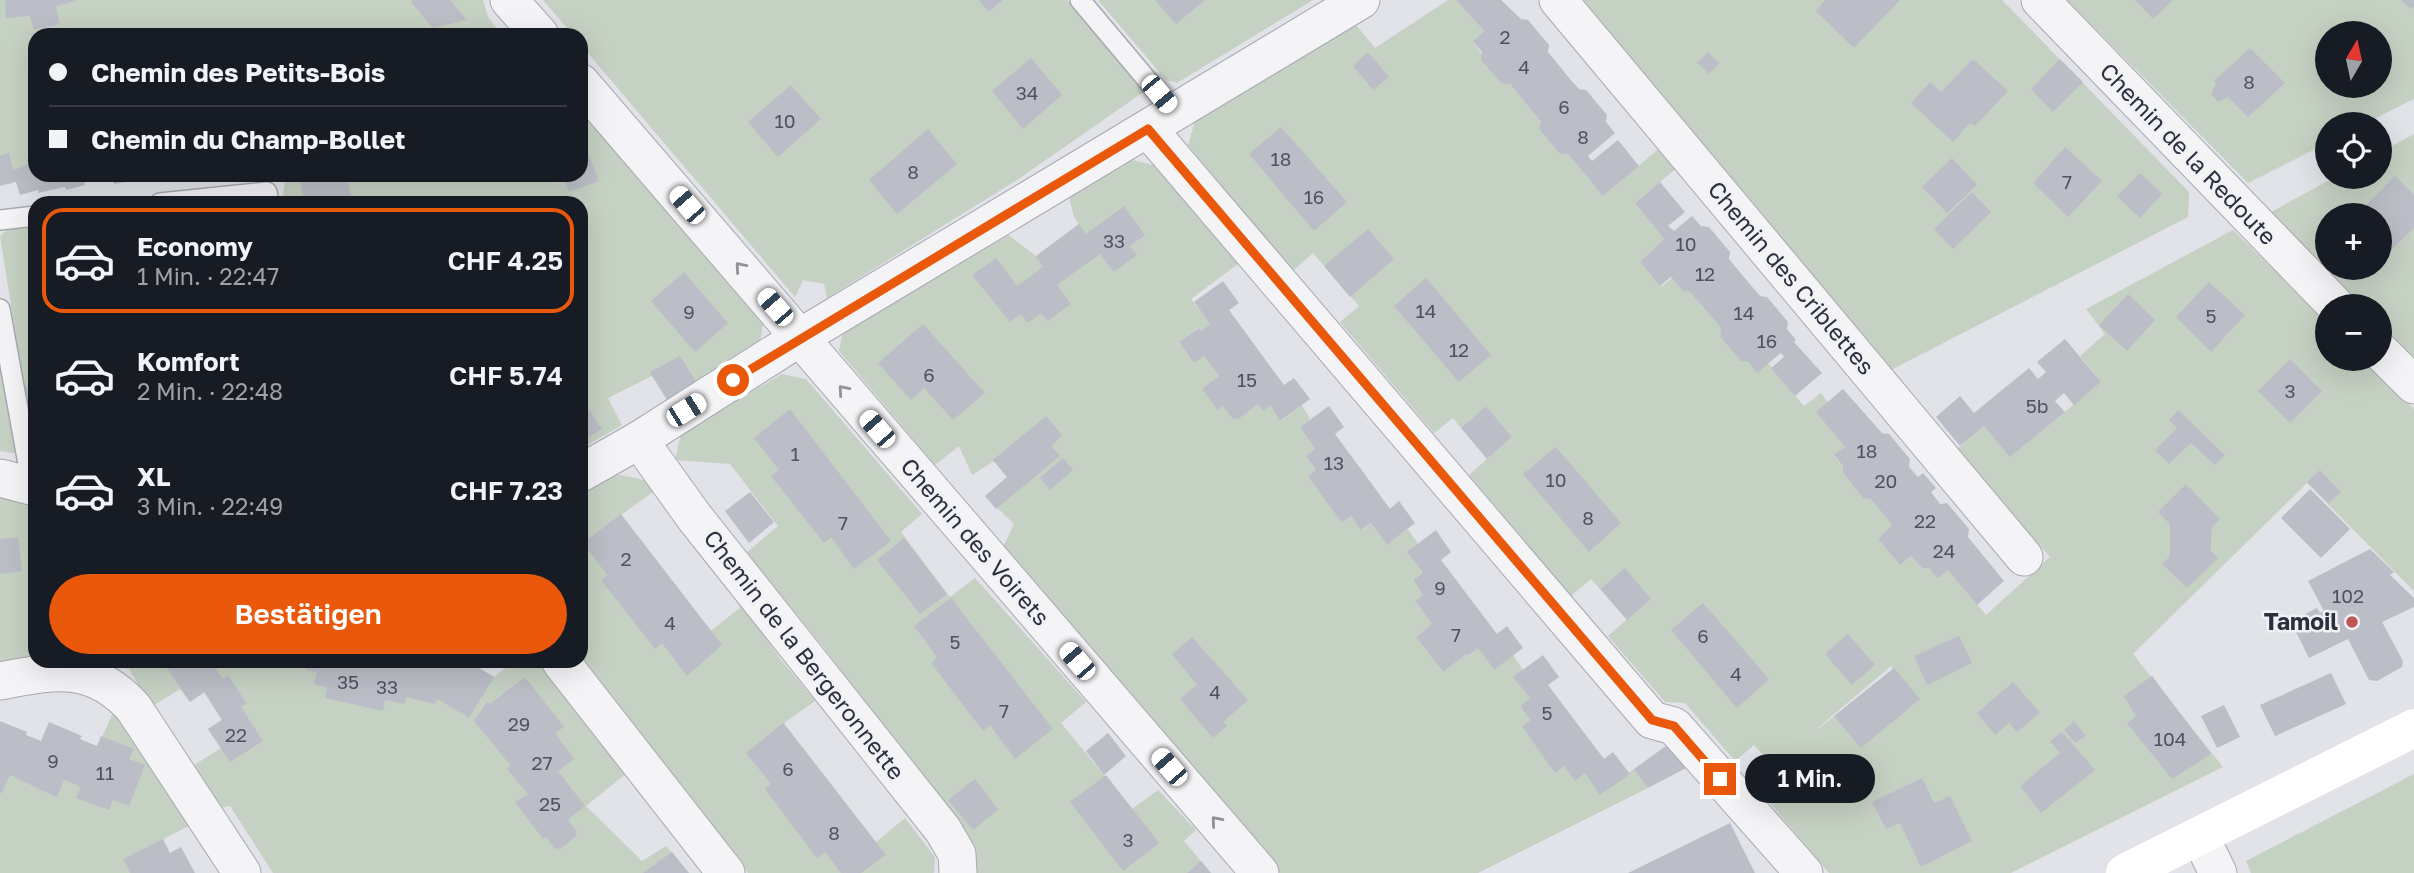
<!DOCTYPE html>
<html lang="de">
<meta charset="utf-8">
<style>
:root{--surface:#171b24;--page:#242831;--text:#f1f3f6;--muted:#9ea1a6;--line:#363941;--accent:#ea580c}
body{margin:0;font-family:"Golos Text",sans-serif;background:var(--page);color:var(--text);height:100vh;display:flex;flex-direction:column;font-size:26px;white-space:nowrap}
*{box-sizing:border-box;margin:0}
p{font-size:23px;color:var(--muted)}
.icon{flex:none;width:38px;height:38px;fill:none;stroke:currentColor;stroke-width:2;stroke-linecap:round;stroke-linejoin:round}
.map{position:relative;flex:1;overflow:hidden}
.details{position:absolute;left:28px;top:196px;width:560px;height:472px;display:flex;flex-direction:column;background:var(--surface);border-radius:21px;box-shadow:0 7px 28px #0002}
.details>*{flex:none}
.hud{position:absolute;left:28px;top:28px;width:560px;height:154px;border-radius:21px;box-shadow:0 7px 28px #0002;display:grid;align-content:center;height:154px;padding:0 21px;background:var(--surface)}
.needle{width:46px;rotate:9deg}
.fabs{position:absolute;left:2315px;top:21px;display:grid;gap:14px}
.fabs a{display:grid;place-items:center;width:77px;height:77px;border-radius:50%;background:var(--surface);box-shadow:0 7px 28px #0002;font-size:35px}
.end{position:absolute;width:32px;height:32px;margin:-16px;border:9px solid #ea580c;background:#fff;box-shadow:0 0 0 4px #fff}
.from{border-radius:50%}
.bubble{position:absolute;height:49px;border-radius:24px;background:var(--surface);box-shadow:0 7px 28px #0002;font-size:23px;font-weight:600;line-height:49px;text-align:center}
.car{position:absolute;width:21px;height:42px;margin:-21px -10px;border-radius:9px;box-shadow:0 0 5px 2px #0007;background:linear-gradient(#fff 24%,#345 0 40%,#fff 0 76%,#345 0 86%,#fff 0)}
.hud b{display:flex;align-items:center;gap:24px;height:66px;font-size:26px}
.hud b+b{border-top:2px solid var(--line)}
.hud i{width:18px;height:18px;background:var(--text)}
ul{padding:12px 0 0;list-style:none}
li{display:flex;align-items:center;gap:21px;height:105px;margin:0 14px 10px;padding:0 7px;border:4px solid transparent;border-radius:21px}
li div{flex:1}
li b{display:block;font-size:26px}
li em{font-style:normal;font-weight:600}
li.active{border-color:var(--accent)}
li>.icon{width:63px;height:63px;stroke-width:1.5}
.cta{display:flex;gap:14px;margin-top:auto;padding:14px 21px}
.cta a{flex:1;height:80px;border-radius:42px;background:var(--accent);color:#fff;font-size:28px;font-weight:600;line-height:80px;text-align:center}
.map>svg:first-child{display:block}
.green{fill:#c5d1c3;fill-rule:evenodd}
.building{fill:#bcbec7}
.lines{fill:none;stroke-linecap:round;stroke-linejoin:round}
.lane-casing{stroke:#a7a9b2;stroke-width:22}
.street-casing{stroke:#a7a9b2;stroke-width:39}
.lane{stroke:#f4f4f7;stroke-width:19}
.street{stroke:#f4f4f7;stroke-width:37}
.secondary{stroke:#fff;stroke-width:38}
.oneway{stroke:#90929a}
.route{stroke:#ea580c;stroke-width:9}
.poi-dot{fill:#bf5755;stroke:#f1f2f6;stroke-width:2.5}
.labels{text-anchor:middle;stroke-width:5;stroke-linejoin:round;paint-order:stroke}
.number-label{font-size:19px;fill:#4f5360}
.street-label{font-size:23px;fill:#2b2f3e;stroke:#f1f2f6}
.poi-label{font-size:23px;font-weight:bold;fill:#2b2f3e;stroke:#f1f2f6;text-anchor:end}
</style>
<div class="map">
<svg width="2414" height="873" viewBox="0 0 2414 873">
<rect width="100%" height="100%" fill="#e1e3e8"/>
<g class="green">
<path d="M0,0H483L488,17L502,35H35V162L13,170L9,154L0,155Z"/>
<path d="M543,0H978L989,12L1003,0H1067L1145,91L1017,180L827,298L824,284L803,280L795,297L581,45V35H573Z"/>
<path d="M1098,0H1313L1177,83L1166,80Z"/>
<path d="M1448,0H1456L1484,31L1473,41L1502,83L1510,84L1541,122L1540,130L1560,154H1568L1603,196L1662,146L1679,166L1635,203L1664,239L1640,262L1661,287L1672,278L1683,291L1690,292L1721,328L1720,336H1745L1804,406L1821,393L1828,402L1817,412L1845,447L1834,456L1843,466V473L1863,498L1871,499L1892,525L1878,539L1900,565L1911,556L1922,568H1929L1938,579L1948,570L1986,615L2050,557L1956,450L1984,426L2011,456L2101,382L2080,356L2105,334L2086,309L2233,230L2327,322L2328,359H2364L2414,409V591L2307,483L2133,654L2223,767L2011,873H1829L1753,783L1773,766L1754,745L1735,761L1685,703L1665,702L1608,636L1650,599L1625,569L1600,589L1591,579L1571,596L1469,475L1512,437L1486,406L1461,428L1453,418L1434,433L1340,322L1359,306L1313,253L1293,271L1188,145L1195,121L1356,25L1375,48ZM1891,666L1893,669L1818,729V728Z"/>
<path d="M1575,0H2002L2189,192L2188,217L1889,371Z"/>
<path d="M2067,0H2414V99L2364,124H2328L2327,143L2248,183ZM2328,33H2380V86H2328Z"/>
<path d="M581,107L764,316L760,345L667,400L652,376L608,398L622,425L581,449V203H282L285,181L309,175H581Z"/>
<path d="M2414,134V359L2380,323V306H2363L2271,212L2335,177H2380V152ZM2328,215H2380V268H2328Z"/>
<path d="M1133,160L1157,166L1238,264L1191,299L1210,324L1201,331L1198,328L1179,342L1194,363L1204,356L1219,376L1203,389L1239,419L1258,404L1263,410L1270,405L1281,421L1302,405L1310,419L1300,427L1315,449L1306,456L1316,470L1308,477L1342,523L1351,516L1362,530L1371,523L1387,545L1408,529L1418,544L1407,552L1423,573L1413,580L1423,595L1415,601L1432,624L1416,637L1443,672L1467,654L1469,656L1478,648L1494,670L1513,655L1523,670L1514,677L1530,698L1520,706L1530,720L1522,727L1555,772L1564,766L1575,780L1585,773L1601,794L1634,769L1648,788L1478,873H1280L1003,547L1014,524L985,496L1007,477L994,461L972,475L959,446L935,465L839,351L843,331L1007,234L1036,256L1079,224L1074,217L1069,197Z"/>
<path d="M35,227V386L24,387L0,236L8,229Z"/>
<path d="M0,357L18,454L0,451Z"/>
<path d="M782,374L806,379L922,514L901,532L950,597L975,578L1086,702L1061,723L1132,809L1158,790L1196,830L1184,841L1211,873H976L977,867L969,840L895,745L825,649L746,553L778,526L730,464L675,460L681,433Z"/>
<path d="M612,473L644,480L653,492L621,515L711,631L742,606L781,660L815,701L784,723L876,842L905,818L935,857L934,873H748L581,657V492Z"/>
<path d="M0,488L35,496V657L0,665Z"/>
<path d="M103,662H469L494,677L513,662H547L627,773L586,806L642,861L666,846L689,873H273L230,806L211,809L188,769L221,748L208,729L222,720L205,692L190,702L180,689L151,707L129,669Z"/>
<path d="M116,706L194,823L124,860L130,873H0V793H2L10,775L57,798L64,780L80,786Z"/>
<path d="M2414,774V873H2251L2246,861Z"/>
</g>
<g class="building">
<path d="M5,0H75V1L56,6L60,24L34,30L30,16L6,18Z"/>
<path d="M413,0H450L467,20L433,28L411,2Z"/>
<path d="M978,0H1003L989,12Z"/>
<path d="M1155,0H1205L1176,24Z"/>
<path d="M1456,0H1501L1521,19L1528,20L1549,45L1548,52L1570,79L1579,89L1586,90L1607,115L1606,122L1615,133L1588,156L1592,161L1618,140L1639,166L1603,196L1568,154H1560L1539,129L1541,122L1510,84H1502L1481,60L1482,52L1473,41L1484,31Z"/>
<path d="M1825,0H1900L1854,48L1816,11Z"/>
<path d="M2135,0H2173L2153,19Z"/>
<path d="M2401,0H2414V6L2411,9Z"/>
<path d="M2250,48L2285,83L2248,117L2228,97L2218,102L2211,94L2216,84L2214,81Z"/>
<path d="M1368,52L1389,77L1373,90L1353,66Z"/>
<path d="M1708,52L1719,63L1709,74L1697,63Z"/>
<path d="M1031,58L1062,95L1023,129L992,91Z"/>
<path d="M1973,59L2008,91L1975,126L1970,123L1953,142L1911,103L1930,82L1941,92Z"/>
<path d="M2060,59L2083,82L2053,112L2031,89Z"/>
<path d="M791,85L821,119L778,157L748,122Z"/>
<path d="M1281,127L1347,202L1314,231L1249,154Z"/>
<path d="M928,129L957,164L897,214L869,180Z"/>
<path d="M2065,147L2102,181L2068,217L2033,183Z"/>
<path d="M588,152L599,181L569,192L563,175H581V155Z"/>
<path d="M9,153L13,170L35,162V175H83L85,185L66,190L65,187L38,193V190L20,195L16,182L0,186V155Z"/>
<path d="M1952,158L1977,185L1947,213L1922,187Z"/>
<path d="M2140,173L2162,194L2140,218L2117,196Z"/>
<path d="M111,175H161V176L114,184Z"/>
<path d="M308,175H346L352,199L338,203H305L299,177Z"/>
<path d="M2395,176L2414,195V228L2380,261V215H2365L2360,211Z"/>
<path d="M1660,182L1685,212L1668,226L1674,231L1692,216L1701,226L1709,227L1730,252L1729,259L1738,270L1760,296L1767,297L1788,322L1787,329L1796,340L1794,342L1822,373L1795,396L1771,368L1784,357L1781,353L1757,373L1748,361H1741L1720,336L1721,328L1690,292L1683,291L1671,277L1660,286L1640,262L1664,239L1635,203Z"/>
<path d="M1972,192L1991,212L1953,249L1934,229Z"/>
<path d="M1124,206L1145,235L1130,246L1137,255L1114,272L1100,254L1057,285L1071,304L1048,321L1041,313L1028,323L1021,314L1010,322L972,275L996,258L1017,286L1043,267L1036,256L1079,224L1086,234Z"/>
<path d="M1368,229L1394,259L1350,297L1324,266Z"/>
<path d="M684,272L728,323L695,352L651,301Z"/>
<path d="M1426,278L1491,355L1459,382L1394,306Z"/>
<path d="M1223,281L1239,303L1229,310L1284,385L1294,378L1310,399L1280,421L1270,405L1263,411L1258,404L1239,419L1232,418L1223,406L1218,410L1202,389L1219,376L1204,356L1194,363L1179,342L1199,328L1201,331L1210,324L1194,302Z"/>
<path d="M2209,282L2245,315L2211,352L2176,317Z"/>
<path d="M2128,294L2155,320L2127,351L2099,325Z"/>
<path d="M923,324L985,393L953,420L924,388L911,400L878,363Z"/>
<path d="M2065,339L2101,382L2074,405L2064,393L2055,401L2065,412L2010,457L1984,426L1960,446L1936,417L1960,396L1974,413L2029,368L2038,379L2046,372L2037,362Z"/>
<path d="M680,356L697,383L667,400L650,372Z"/>
<path d="M2290,359L2322,391L2290,423L2258,391Z"/>
<path d="M35,386V450H33L24,387Z"/>
<path d="M1843,389L1882,433L1889,434L1899,446L1910,459L1909,467L1918,477L1923,473L1936,488L1931,492L1940,504L1947,503L1969,529L1968,537L2004,581L1977,605L1948,570L1938,579L1929,568H1922L1911,556L1900,565L1878,539L1892,525L1871,499L1863,498L1843,473V466L1834,455L1845,447L1816,412Z"/>
<path d="M586,405L602,429L581,442V408Z"/>
<path d="M1329,406L1344,427L1335,434L1363,472L1390,509L1399,501L1415,523L1387,545L1371,523L1361,530L1351,516L1342,523L1308,477L1316,470L1306,456L1315,449L1300,427Z"/>
<path d="M1486,406L1512,437L1487,459L1461,428Z"/>
<path d="M790,409L891,541L854,569L831,537L824,543L771,476L779,470L754,438Z"/>
<path d="M2178,410L2225,455L2215,465L2191,443L2169,464L2155,450L2177,428L2169,420Z"/>
<path d="M1046,416L1062,435L1051,446L1060,456L996,509L985,496L1007,477L993,460Z"/>
<path d="M1556,447L1621,523L1589,552L1523,474Z"/>
<path d="M1063,458L1073,470L1050,490L1040,478Z"/>
<path d="M2320,470L2341,492L2328,503L2307,482Z"/>
<path d="M2186,484L2220,519L2212,527L2211,540V551L2218,558L2187,588L2162,564L2170,556V524L2158,512Z"/>
<path d="M2310,489L2350,529L2321,558L2281,518Z"/>
<path d="M750,492L774,522L749,543L725,511Z"/>
<path d="M621,514L722,645L687,676L662,643L655,649L601,580L608,576L583,543Z"/>
<path d="M1436,530L1451,552L1441,560L1497,634L1507,626L1523,648L1494,670L1478,648L1468,656L1467,654L1443,672L1416,637L1432,624L1415,601L1423,595L1413,580L1423,573L1407,552Z"/>
<path d="M18,537L22,571L0,574V539Z"/>
<path d="M904,538L947,594L920,614L877,560Z"/>
<path d="M2370,549L2394,572L2390,575L2414,598V607L2382,622L2403,661L2402,667L2377,681L2369,680L2348,639L2309,658L2293,626L2296,625L2293,620L2317,608L2320,613L2324,611L2308,581Z"/>
<path d="M1625,568L1651,599L1627,620L1600,589Z"/>
<path d="M951,598L1053,729L1015,759L990,725L983,731L931,663L937,657L914,626Z"/>
<path d="M1703,603L1769,679L1737,708L1671,630Z"/>
<path d="M1848,634L1875,665L1852,685L1825,654Z"/>
<path d="M1959,636L1972,663L1927,685L1914,656Z"/>
<path d="M1192,637L1248,700L1223,722L1227,726L1213,738L1180,699L1197,685L1172,654Z"/>
<path d="M1543,655L1559,677L1548,685L1604,759L1613,752L1630,774L1600,795L1585,773L1575,781L1564,766L1555,773L1522,727L1530,720L1520,706L1530,698L1513,677Z"/>
<path d="M177,662H211L223,679L228,675L247,704L241,707L263,741L230,762L208,729L222,720L204,692L190,702L167,668Z"/>
<path d="M308,662H469L494,677L469,718L438,699L434,704L406,697L404,704L385,700L383,711L325,698L327,687L314,685L317,672L306,670Z"/>
<path d="M1894,668L1920,699L1861,748L1834,716Z"/>
<path d="M2331,673L2346,704L2275,736L2260,705Z"/>
<path d="M2152,676L2211,754L2172,779L2127,723L2136,716L2124,696Z"/>
<path d="M525,677L564,727L555,733L574,759L558,771L585,806L568,820L577,831L576,836L560,849L554,848L546,837L543,839L515,802L528,794L507,769L511,766L474,721L487,702L490,704Z"/>
<path d="M2013,682L2040,713L2017,732L2009,723L1995,735L1977,713Z"/>
<path d="M2224,705L2240,737L2217,748L2201,716Z"/>
<path d="M0,721L27,732L26,735L41,741L49,722L82,736L80,739L97,746L101,736L134,749L129,759L145,765L129,806L113,800L109,810L76,798L81,787L64,780L57,798L10,775L2,793H0Z"/>
<path d="M2074,721L2086,736L2075,743L2064,730Z"/>
<path d="M783,723L886,855L861,873H841L825,852L817,858L765,789L771,784L746,753Z"/>
<path d="M2062,732L2095,770L2041,813L2020,786L2060,753L2050,741Z"/>
<path d="M1108,733L1126,756L1104,775L1086,751Z"/>
<path d="M1670,743L1688,767L1648,788L1634,769Z"/>
<path d="M1106,775L1159,843L1123,871L1070,802Z"/>
<path d="M1922,778L1934,803L1950,796L1972,841L1921,867L1900,823L1886,829L1872,802Z"/>
<path d="M975,779L998,810L973,830L948,800Z"/>
<path d="M1730,823L1755,873H1628Z"/>
<path d="M163,839L170,853L181,847L195,873H130L123,859Z"/>
<path d="M672,852L689,873H643Z"/>
<path d="M1201,861L1211,873H1187Z"/>
</g>
<g class="lines">
<defs>
<g id="lane">
<path d="M1080,0L1175,113"/>
<path d="M160,203L267,192L269,203"/>
<path d="M0,220L35,216"/>
<path d="M0,309L32,486"/>
</g>
<g id="street">
<path d="M509,0L540,35"/>
<path d="M1558,0L2024,557"/>
<path d="M2040,0L2336,306"/>
<path d="M581,83L1260,873"/>
<path d="M1148,129L1652,720L1674,726L1804,873"/>
<path d="M2380,351L2414,385"/>
<path d="M639,440L695,518L943,830L957,854L958,873"/>
<path d="M581,473L639,440L799,338L1361,0"/>
<path d="M0,478L35,487"/>
<path d="M561,662L726,873"/>
<path d="M0,681C55,671 91,662 133,707L242,873"/>
<path d="M2200,836L2218,873"/>
</g>
</defs>
<use href="#lane" class="lane-casing"/>
<use href="#street" class="street-casing"/>
<use href="#lane" class="lane"/>
<use href="#street" class="street"/>
<path class="secondary" d="M2125,873L2414,728"/>
</g>
<defs><path id="oneway-chevron" d="M-2-3.5L2.5 0L-2 3.5" fill="none" stroke-width="1.6" stroke-linecap="round" stroke-linejoin="round" transform="scale(1.75)"/></defs>
<g class="oneway">
<use href="#oneway-chevron" transform="translate(740 267) rotate(-131)"/>
<use href="#oneway-chevron" transform="translate(843 390) rotate(-131)"/>
<use href="#oneway-chevron" transform="translate(1216 821) rotate(-131)"/>
</g>
<g class="lines">
<path class="route" d="M733,380L1148,129L1652,720L1674,726L1720,779"/>
</g>
<circle class="poi-dot" cx="2352" cy="622" r="7"/>
<g class="labels">
<g class="number-label">
<text x="1505" y="44">2</text>
<text x="1524" y="74">4</text>
<text x="2249" y="89">8</text>
<text x="1027" y="100">34</text>
<text x="1564" y="114">6</text>
<text x="785" y="128">10</text>
<text x="1583" y="144">8</text>
<text x="1281" y="166">18</text>
<text x="913" y="179">8</text>
<text x="2067" y="189">7</text>
<text x="1314" y="204">16</text>
<text x="1114" y="248">33</text>
<text x="1686" y="251">10</text>
<text x="1705" y="281">12</text>
<text x="1426" y="318">14</text>
<text x="689" y="319">9</text>
<text x="1744" y="320">14</text>
<text x="2211" y="323">5</text>
<text x="1767" y="348">16</text>
<text x="1459" y="357">12</text>
<text x="929" y="382">6</text>
<text x="1247" y="387">15</text>
<text x="2290" y="398">3</text>
<text x="2037" y="413">5b</text>
<text x="1867" y="458">18</text>
<text x="795" y="461">1</text>
<text x="1334" y="470">13</text>
<text x="1556" y="487">10</text>
<text x="1886" y="488">20</text>
<text x="1588" y="525">8</text>
<text x="1925" y="528">22</text>
<text x="843" y="530">7</text>
<text x="1944" y="558">24</text>
<text x="626" y="566">2</text>
<text x="1440" y="595">9</text>
<text x="2348" y="603">102</text>
<text x="670" y="630">4</text>
<text x="1456" y="642">7</text>
<text x="1703" y="643">6</text>
<text x="955" y="649">5</text>
<text x="1736" y="681">4</text>
<text x="348" y="689">35</text>
<text x="387" y="694">33</text>
<text x="1215" y="699">4</text>
<text x="1004" y="718">7</text>
<text x="1547" y="720">5</text>
<text x="519" y="731">29</text>
<text x="236" y="742">22</text>
<text x="2170" y="746">104</text>
<text x="53" y="768">9</text>
<text x="542" y="770">27</text>
<text x="788" y="776">6</text>
<text x="105" y="780">11</text>
<text x="550" y="811">25</text>
<text x="834" y="840">8</text>
<text x="1128" y="847">3</text>
</g>
<g class="street-label">
<text transform="translate(2188 154) rotate(46)" y="8">Chemin de la Redoute</text>
<text transform="translate(1791 278) rotate(50)" y="8">Chemin des Criblettes</text>
<text transform="translate(975 542) rotate(49)" y="8">Chemin des Voirets</text>
<text transform="translate(804 655) rotate(52)" y="8">Chemin de la Bergeronnette</text>
</g>
<g class="poi-label">
<text x="2338" y="630">Tamoil</text>
</g>
</g>
</svg>
<div class="fabs">
<a><svg class="needle" viewBox="-14 -14 28 28"><path d="M0-13l5 13h-10z" fill="#e53935"/><path d="M0 13l5-13h-10z" fill="#9ea1a6"/></svg></a>
<a><svg class="icon" aria-label="locate" viewBox="0 0 24 24"><circle cx="12" cy="12" r="6"/><path d="M12 2v4M12 18v4M2 12h4M18 12h4"/></svg></a>
<a>+</a>
<a>−</a>
</div>
<i class="end from" style="left:733px;top:380px"></i>
<i class="end" style="left:1720px;top:779px"></i>
<div class="bubble" style="left:1745px;top:754px;width:130px">1 Min.</div>
<i class="car" style="left:1159px;top:94px;rotate:140deg"></i>
<i class="car" style="left:687px;top:205px;rotate:319deg"></i>
<i class="car" style="left:775px;top:307px;rotate:319deg"></i>
<i class="car" style="left:686px;top:410px;rotate:58deg"></i>
<i class="car" style="left:877px;top:429px;rotate:319deg"></i>
<i class="car" style="left:1077px;top:661px;rotate:319deg"></i>
<i class="car" style="left:1169px;top:767px;rotate:319deg"></i>
<div class="hud">
<b><i class="from"></i>Chemin des Petits-Bois</b>
<b><i></i>Chemin du Champ-Bollet</b>
</div>
<section class="details">
<ul>
<li class="active"><svg class="icon" aria-label="car" viewBox="0 0 24 24"><path d="M5 17H2v-5l4-1 3-4h7l3 4 3 1v5h-3M9 17h6M6 11h13"/><circle cx="7" cy="17" r="2"/><circle cx="17" cy="17" r="2"/></svg><div><b>Economy</b><p>1 Min. · 22:47</p></div><em>CHF 4.25</em></li>
<li><svg class="icon" aria-label="car" viewBox="0 0 24 24"><path d="M5 17H2v-5l4-1 3-4h7l3 4 3 1v5h-3M9 17h6M6 11h13"/><circle cx="7" cy="17" r="2"/><circle cx="17" cy="17" r="2"/></svg><div><b>Komfort</b><p>2 Min. · 22:48</p></div><em>CHF 5.74</em></li>
<li><svg class="icon" aria-label="car" viewBox="0 0 24 24"><path d="M5 17H2v-5l4-1 3-4h7l3 4 3 1v5h-3M9 17h6M6 11h13"/><circle cx="7" cy="17" r="2"/><circle cx="17" cy="17" r="2"/></svg><div><b>XL</b><p>3 Min. · 22:49</p></div><em>CHF 7.23</em></li>
</ul>
<div class="cta"><a>Bestätigen</a></div>
</section>
</div>
